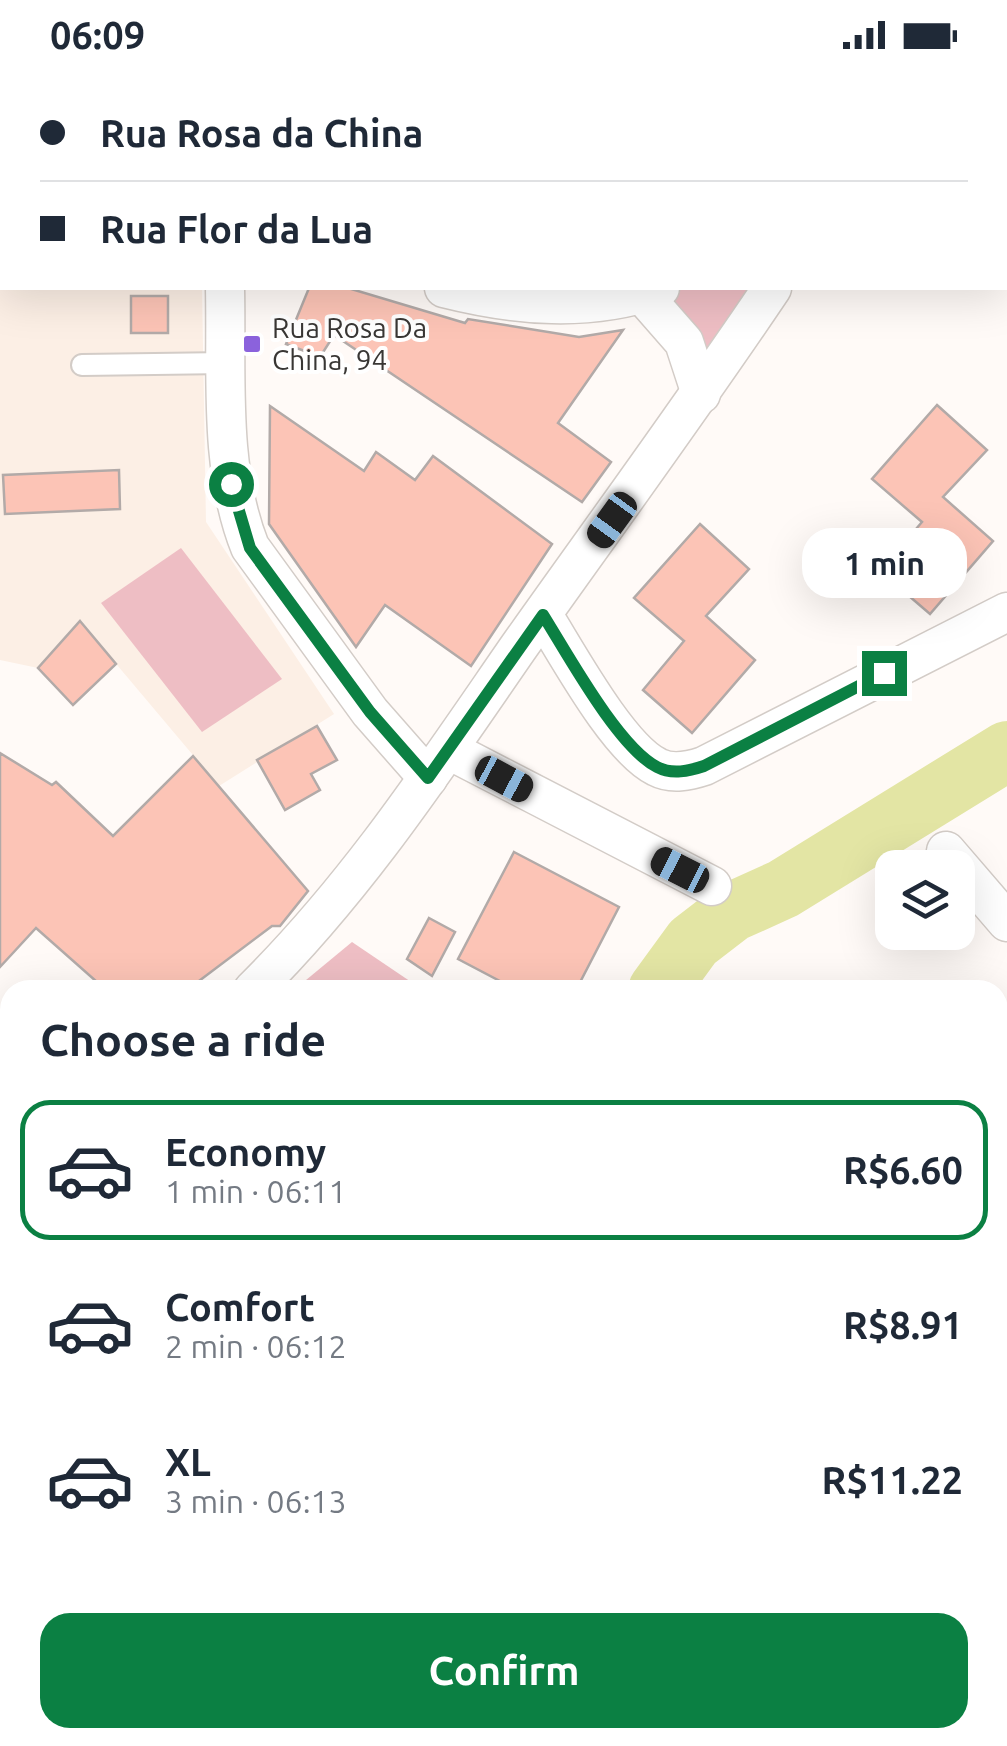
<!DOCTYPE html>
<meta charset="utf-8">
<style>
:root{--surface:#fff;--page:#f6f6f7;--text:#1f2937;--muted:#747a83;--line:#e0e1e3;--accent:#0b8043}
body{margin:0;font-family:Ubuntu,sans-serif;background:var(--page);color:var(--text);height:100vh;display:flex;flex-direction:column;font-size:38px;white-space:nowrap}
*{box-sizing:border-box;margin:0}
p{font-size:32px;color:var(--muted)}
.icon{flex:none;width:55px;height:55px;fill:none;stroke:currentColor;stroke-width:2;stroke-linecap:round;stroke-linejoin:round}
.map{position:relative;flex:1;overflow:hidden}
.panel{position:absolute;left:0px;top:910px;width:1008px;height:768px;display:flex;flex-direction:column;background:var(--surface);border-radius:30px 30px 0 0;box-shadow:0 10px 40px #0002}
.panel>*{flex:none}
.top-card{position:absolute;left:0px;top:0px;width:1008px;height:220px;box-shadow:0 10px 40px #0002;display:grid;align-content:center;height:220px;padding:0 40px;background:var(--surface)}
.buttons{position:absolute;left:875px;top:780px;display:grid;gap:20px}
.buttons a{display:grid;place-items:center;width:100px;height:100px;border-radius:20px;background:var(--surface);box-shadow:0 10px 40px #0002;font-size:50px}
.end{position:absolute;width:45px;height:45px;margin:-22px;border:12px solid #0b8043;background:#fff;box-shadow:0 0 0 5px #fff}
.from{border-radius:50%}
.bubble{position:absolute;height:70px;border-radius:30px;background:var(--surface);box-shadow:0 10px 40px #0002;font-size:32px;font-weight:700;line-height:70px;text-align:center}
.car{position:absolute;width:30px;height:60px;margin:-30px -15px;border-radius:12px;box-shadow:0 0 8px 2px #0007;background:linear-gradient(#222 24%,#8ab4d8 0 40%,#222 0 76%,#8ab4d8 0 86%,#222 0)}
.top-card b{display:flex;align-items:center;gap:35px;height:95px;font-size:38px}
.top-card b+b{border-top:2px solid var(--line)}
.top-card i{width:25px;height:25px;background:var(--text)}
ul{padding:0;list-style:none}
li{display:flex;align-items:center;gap:30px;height:140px;margin:0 20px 15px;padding:0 20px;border:5px solid transparent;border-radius:30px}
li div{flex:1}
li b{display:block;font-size:38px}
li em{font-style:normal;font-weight:700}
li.on{border-color:var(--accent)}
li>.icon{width:90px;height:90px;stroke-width:1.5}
h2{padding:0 40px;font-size:45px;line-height:120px}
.primary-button{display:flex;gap:20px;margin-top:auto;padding:20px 40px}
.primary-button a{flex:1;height:115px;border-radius:30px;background:var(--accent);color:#fff;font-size:40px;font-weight:700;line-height:115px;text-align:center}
.status{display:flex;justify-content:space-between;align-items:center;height:70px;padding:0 50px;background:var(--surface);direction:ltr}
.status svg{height:28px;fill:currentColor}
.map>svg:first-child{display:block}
.built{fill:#fcefe5}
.green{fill:#eebec4}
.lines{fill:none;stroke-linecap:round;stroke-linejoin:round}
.river{stroke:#e3e5a4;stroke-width:60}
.building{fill:#fcc4b6;stroke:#b2aaa8;stroke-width:2.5}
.service-casing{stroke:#d3ccc7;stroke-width:24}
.minor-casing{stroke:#d3ccc7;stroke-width:41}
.path{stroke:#a39f9d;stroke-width:6;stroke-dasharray:5 5;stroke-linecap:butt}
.service{stroke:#fff;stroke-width:20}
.minor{stroke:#fff;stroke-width:38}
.route{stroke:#0b8043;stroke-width:12}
.poi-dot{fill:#8b62dc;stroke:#fff;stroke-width:4}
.labels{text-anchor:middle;stroke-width:8;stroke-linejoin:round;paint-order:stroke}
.poi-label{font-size:28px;fill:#393735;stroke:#fff;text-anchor:start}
</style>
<div class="status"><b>06:09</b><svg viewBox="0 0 49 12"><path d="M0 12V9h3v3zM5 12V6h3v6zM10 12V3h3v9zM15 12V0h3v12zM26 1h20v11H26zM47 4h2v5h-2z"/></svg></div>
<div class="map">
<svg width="1007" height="1676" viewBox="0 0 1007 1676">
<rect width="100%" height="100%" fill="#fffaf7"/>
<path class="built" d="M0,0H197L2,2V218H202L206,452L334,644L219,716L80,551L38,598L0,590Z"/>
<g class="green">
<path d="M669,218H768L701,319L649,225Z"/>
<path d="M181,478L282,609L202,662L101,533Z"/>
<path d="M352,872L423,920H294Z"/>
<path d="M10,1300V1668H292L287,1676H0V1311Z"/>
</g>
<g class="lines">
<g class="river">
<path d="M658,920L693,872L732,842L783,819L1007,681"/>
<path d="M311,1676L318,1668"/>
</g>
</g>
<g class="building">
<path d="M309,218H348L465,253L468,249L579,267L623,260L558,353L611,392L582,432L334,265L320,287L286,274Z"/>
<rect x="131" y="226" width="37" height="37"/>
<path d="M937,335L987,380L943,427L993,471L930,544L880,501L922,452L872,409Z"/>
<path d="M270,336L364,401L376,382L415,410L433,386L552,474L471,596L385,535L356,577L269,454Z"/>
<path d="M119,400L120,439L5,444L3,405Z"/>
<path d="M700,454L749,499L706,546L755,590L692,663L643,620L684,571L634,528Z"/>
<path d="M80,551L116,594L73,635L38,598Z"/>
<path d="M317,656L337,690L311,704L320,720L285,740L257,690Z"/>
<path d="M0,683L52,715L56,712L113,766L193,686L308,821L280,856H272L187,920H106L36,858L0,897Z"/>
<path d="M514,782L619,837L576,920H517L458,889Z"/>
<path d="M429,848L455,862L432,906L407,889Z"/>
</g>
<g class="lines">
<defs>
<g id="service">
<path d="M82,295L227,293"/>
<path d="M0,1132L10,1140"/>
</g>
<g id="minor">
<path d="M225,2V0"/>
<path d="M1005,65L1007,64"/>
<path d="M225,218C227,303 218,397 250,477L370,642L428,708"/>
<path d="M444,218C516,236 588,243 660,218"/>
<path d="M642,224L684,272L701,324"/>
<path d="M543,545C567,583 618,678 657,697C672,705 689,701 704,696L1007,542"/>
<path d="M449,680L712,816"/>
<path d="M946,781L1007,852"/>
<path d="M253,920C357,817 435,698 518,578C603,458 690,340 772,218"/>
<path d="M998,1209L1007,1220"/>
<path d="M0,1284L10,1272"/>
<path d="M998,1575L1007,1586"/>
<path d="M705,1668L713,1676"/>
</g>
</defs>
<use href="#service" class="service-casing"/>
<use href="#minor" class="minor-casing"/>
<path class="path" d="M998,1144L1007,1136"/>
<use href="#service" class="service"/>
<use href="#minor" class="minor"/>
</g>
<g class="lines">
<path class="route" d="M231,414L250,478L370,642L428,708L543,545C567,583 618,677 657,697C672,705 689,701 704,696L884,603"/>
</g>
<rect class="poi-dot" x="242" y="264" width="20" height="20" rx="5"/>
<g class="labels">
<g class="poi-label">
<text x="272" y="268">Rua Rosa Da<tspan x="272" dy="32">China, 94</tspan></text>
</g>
</g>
</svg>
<div class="buttons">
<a><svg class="icon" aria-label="layers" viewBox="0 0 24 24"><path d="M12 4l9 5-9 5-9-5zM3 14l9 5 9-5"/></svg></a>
</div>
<i class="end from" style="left:231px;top:414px"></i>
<i class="end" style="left:884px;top:603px"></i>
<div class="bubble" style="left:802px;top:458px;width:165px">1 min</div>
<i class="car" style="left:612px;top:450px;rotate:216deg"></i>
<i class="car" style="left:504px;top:709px;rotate:118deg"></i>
<i class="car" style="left:680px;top:800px;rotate:297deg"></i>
<div class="top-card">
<b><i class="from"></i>Rua Rosa da China</b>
<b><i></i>Rua Flor da Lua</b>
</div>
<section class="panel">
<h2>Choose a ride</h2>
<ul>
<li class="on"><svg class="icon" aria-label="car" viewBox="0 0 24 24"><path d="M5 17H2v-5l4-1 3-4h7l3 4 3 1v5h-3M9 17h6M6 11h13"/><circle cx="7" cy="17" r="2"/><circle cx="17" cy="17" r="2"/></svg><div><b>Economy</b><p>1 min · 06:11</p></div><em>R$6.60</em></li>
<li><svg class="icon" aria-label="car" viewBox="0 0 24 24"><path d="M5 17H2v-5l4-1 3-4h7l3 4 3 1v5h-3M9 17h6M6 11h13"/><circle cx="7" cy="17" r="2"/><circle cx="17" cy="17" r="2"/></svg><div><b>Comfort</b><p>2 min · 06:12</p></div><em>R$8.91</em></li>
<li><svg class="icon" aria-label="car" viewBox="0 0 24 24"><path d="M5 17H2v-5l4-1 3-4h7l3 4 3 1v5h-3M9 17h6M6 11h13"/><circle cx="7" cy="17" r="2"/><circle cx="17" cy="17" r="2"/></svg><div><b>XL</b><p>3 min · 06:13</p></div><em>R$11.22</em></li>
</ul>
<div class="primary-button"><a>Confirm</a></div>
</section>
</div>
